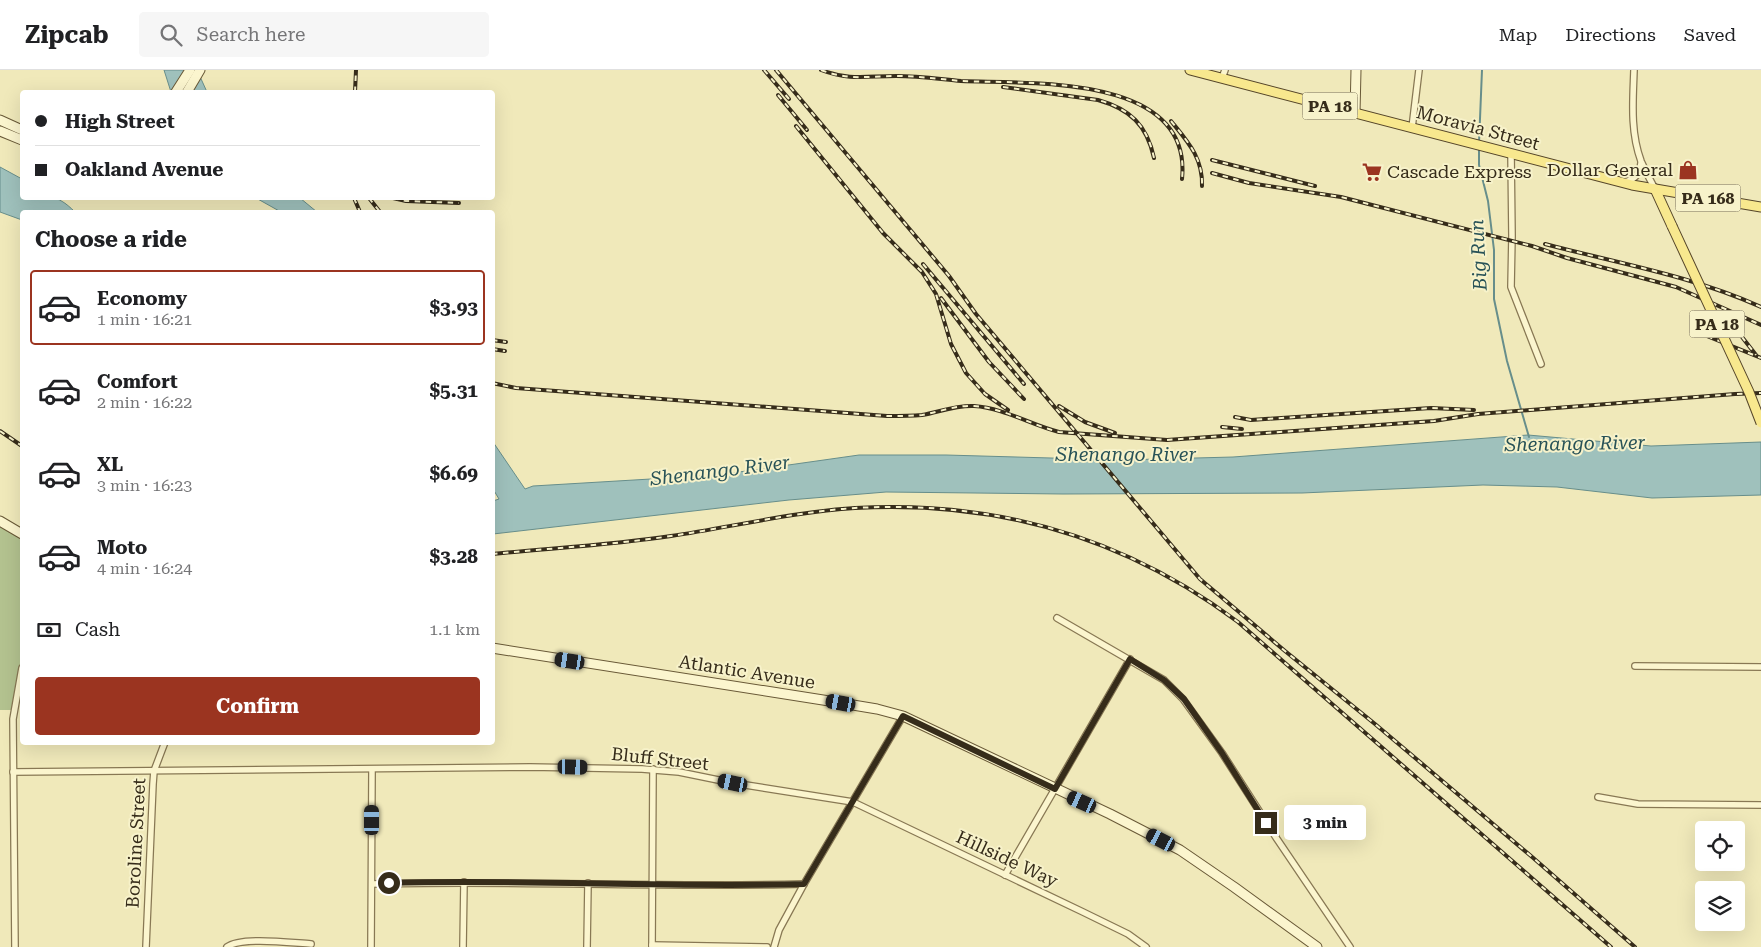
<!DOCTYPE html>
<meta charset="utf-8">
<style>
:root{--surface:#fff;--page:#f6f6f6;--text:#202124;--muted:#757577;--line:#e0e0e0;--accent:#9b3420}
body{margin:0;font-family:"Roboto Serif",serif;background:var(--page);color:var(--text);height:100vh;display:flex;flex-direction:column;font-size:19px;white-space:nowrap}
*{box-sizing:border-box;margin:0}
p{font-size:16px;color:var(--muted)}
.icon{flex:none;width:28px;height:28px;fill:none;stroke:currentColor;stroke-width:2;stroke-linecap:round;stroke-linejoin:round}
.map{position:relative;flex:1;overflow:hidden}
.drawer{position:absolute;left:20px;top:140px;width:475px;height:535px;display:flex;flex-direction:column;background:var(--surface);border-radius:5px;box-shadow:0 5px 20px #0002}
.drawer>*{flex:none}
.hud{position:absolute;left:20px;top:20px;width:475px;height:110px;border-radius:5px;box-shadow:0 5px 20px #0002;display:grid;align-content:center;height:110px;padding:0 15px;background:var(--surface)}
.controls{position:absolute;left:1695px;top:751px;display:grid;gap:10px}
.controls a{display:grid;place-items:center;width:50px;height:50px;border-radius:5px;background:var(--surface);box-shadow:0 5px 20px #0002;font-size:25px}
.end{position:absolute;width:22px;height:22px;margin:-11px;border:6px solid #362c1a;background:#fff;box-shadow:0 0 0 2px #fff}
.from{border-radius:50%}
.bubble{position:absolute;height:35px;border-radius:5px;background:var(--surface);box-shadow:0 5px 20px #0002;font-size:16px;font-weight:700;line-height:35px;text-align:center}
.car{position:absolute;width:15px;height:30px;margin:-15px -8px;border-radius:6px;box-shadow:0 0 4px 1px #0007;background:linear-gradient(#222 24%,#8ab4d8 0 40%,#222 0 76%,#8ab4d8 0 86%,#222 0)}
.hud b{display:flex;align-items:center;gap:18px;height:48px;font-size:19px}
.hud b+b{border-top:1px solid var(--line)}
.hud i{width:12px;height:12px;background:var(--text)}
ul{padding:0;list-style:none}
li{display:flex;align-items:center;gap:15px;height:75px;margin:0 10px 8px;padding:0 5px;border:2px solid transparent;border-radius:5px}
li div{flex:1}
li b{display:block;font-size:19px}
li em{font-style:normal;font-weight:700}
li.selected{border-color:var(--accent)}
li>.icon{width:45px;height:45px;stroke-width:1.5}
h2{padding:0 15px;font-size:22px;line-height:60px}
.pay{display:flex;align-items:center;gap:12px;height:55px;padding:0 15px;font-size:19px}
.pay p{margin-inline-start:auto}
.cta{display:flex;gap:10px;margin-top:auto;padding:10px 15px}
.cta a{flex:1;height:58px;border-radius:5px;background:var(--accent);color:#fff;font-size:20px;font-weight:700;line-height:58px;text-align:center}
header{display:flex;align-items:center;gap:30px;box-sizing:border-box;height:70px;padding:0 25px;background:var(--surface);border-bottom:1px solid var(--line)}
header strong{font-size:24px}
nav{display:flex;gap:28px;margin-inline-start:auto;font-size:18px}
.search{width:350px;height:45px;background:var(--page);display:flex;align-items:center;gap:12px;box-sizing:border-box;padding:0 18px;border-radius:5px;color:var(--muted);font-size:19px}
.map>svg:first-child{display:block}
.cemetery{fill:#b3c28f}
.water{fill:#9fc1bc;stroke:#678e8b}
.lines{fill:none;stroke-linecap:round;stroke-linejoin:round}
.stream{stroke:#678e8b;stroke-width:2}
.street-casing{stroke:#887854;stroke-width:8}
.secondary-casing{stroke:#695937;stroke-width:11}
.primary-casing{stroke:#554529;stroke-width:11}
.street{stroke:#fbf5ce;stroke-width:5.5}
.secondary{stroke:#fbf5ce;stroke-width:9}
.primary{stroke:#f8e88e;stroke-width:9}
.rail-casing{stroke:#362c1a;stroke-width:4}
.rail{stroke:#f7f2ca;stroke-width:2;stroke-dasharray:5.5;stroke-linecap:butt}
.primary-bridge-casing{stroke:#554529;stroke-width:11;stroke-linecap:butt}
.primary-bridge{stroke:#f8e88e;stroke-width:9}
.route{stroke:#362c1a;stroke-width:6}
.labels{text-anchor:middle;stroke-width:4;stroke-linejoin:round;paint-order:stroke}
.shield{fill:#f7f2ca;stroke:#70674f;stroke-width:1}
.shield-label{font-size:16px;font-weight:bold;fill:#362c1a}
.street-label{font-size:18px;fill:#362c1a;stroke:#f7f2ca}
.poi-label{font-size:18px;fill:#362c1a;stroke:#f7f2ca;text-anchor:end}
.water-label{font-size:19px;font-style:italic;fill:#285257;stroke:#f7f2ca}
</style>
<header>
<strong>Zipcab</strong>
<div class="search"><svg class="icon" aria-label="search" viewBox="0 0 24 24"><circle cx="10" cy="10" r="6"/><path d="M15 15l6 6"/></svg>Search here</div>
<nav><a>Map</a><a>Directions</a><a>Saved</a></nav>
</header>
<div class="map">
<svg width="1761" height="877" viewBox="0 0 1761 877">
<rect width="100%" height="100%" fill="#f0e9ba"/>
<path class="cemetery" d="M0,450L22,464V598L14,640H0Z"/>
<g class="water">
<path d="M164,0H197L207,22H171Z"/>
<path d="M0,97L22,109V128C49,128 55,122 75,142H22V150L0,142Z"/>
<path d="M256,128H300L317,142H281Z"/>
<path d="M1528,365L1651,376L1761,372V425L1652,428L1557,417L1483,415L1302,423L1063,424L886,422L789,430L493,464V431L499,429L493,419V372L525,419L533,416L718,405L859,385H946L1121,390L1233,387Z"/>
</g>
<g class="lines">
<g class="stream">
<path d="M1479,73L1482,0"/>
<path d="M1479,78V95L1488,131L1494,180V229L1507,291L1529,367"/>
</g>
<defs>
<g id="street">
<path d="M1634,0C1633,30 1630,61 1641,91C1645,100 1650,110 1655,119"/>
<path d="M1222,8L1225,0"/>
<path d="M1412,58L1419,0"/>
<path d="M1511,83L1512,166L1511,217L1541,294"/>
<path d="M1624,112C1635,110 1640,103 1641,93"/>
<path d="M1057,548L1164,610L1183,629L1222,683L1277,769L1350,877"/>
<path d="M1635,596L1761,597"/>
<path d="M13,702L530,697L642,699L679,702L733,713L853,732L1083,842L1128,864L1146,877"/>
<path d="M1598,727L1638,734L1761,735"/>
<path d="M1005,805L1130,589"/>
<path d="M372,814C516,810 660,818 804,814"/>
<path d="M652,875L767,877"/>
<path d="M15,877L13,649L22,598"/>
<path d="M146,877L153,714L154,701L165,672"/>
<path d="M227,877C241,866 293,873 311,874"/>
<path d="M371,877L372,700"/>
<path d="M463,877L464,812"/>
<path d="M587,877L588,813"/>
<path d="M652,877L653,699"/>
<path d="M774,877L779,860L804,814L903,646"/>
</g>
<g id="secondary">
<path d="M176,22L190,0"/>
<path d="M187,22L200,0"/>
<path d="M1355,43L1356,0"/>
<path d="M0,50L22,60"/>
<path d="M0,61L22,70"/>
<path d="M0,451L22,464"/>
<path d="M492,578L823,630L877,639L903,646L1110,744L1180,780L1234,817L1317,877"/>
</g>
<g id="primary">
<path d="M1190,0L1632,115L1761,137"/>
<path d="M1655,119L1672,156"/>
</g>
</defs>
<use href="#street" class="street-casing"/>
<use href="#secondary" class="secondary-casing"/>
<use href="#primary" class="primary-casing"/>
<use href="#street" class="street"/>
<use href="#secondary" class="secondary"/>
<use href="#primary" class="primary"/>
<defs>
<g id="rail">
<path d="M764,0L789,29"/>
<path d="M776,0L949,206L976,244L1200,509L1285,581L1375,654L1531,786L1635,877"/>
<path d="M821,0C850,11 867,6 896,6C918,6 939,9 961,11C1028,14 1193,3 1182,109"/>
<path d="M1003,17L1098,30C1130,39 1147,55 1154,88"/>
<path d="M355,22L356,0"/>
<path d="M778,25L807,60"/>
<path d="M1171,51C1188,72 1203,88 1202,116"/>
<path d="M796,56L883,163L922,202L936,224L951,274L966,303L985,324L1008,340"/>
<path d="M1212,90L1315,116"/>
<path d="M1212,103L1249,113L1341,127L1532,176L1567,188L1676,217L1761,255"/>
<path d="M354,128L360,142"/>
<path d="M369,128L380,142"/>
<path d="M393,128L406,131L459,133"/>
<path d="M1545,174C1617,193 1693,206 1761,237"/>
<path d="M923,194L1024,314"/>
<path d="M941,228L989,292L1024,329"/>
<path d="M1735,258L1756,285"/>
<path d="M1697,262L1761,288"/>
<path d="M492,270L506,272"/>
<path d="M492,279L505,281"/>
<path d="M492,313L516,318L887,346C899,346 910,346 922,345C939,342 956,335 974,336C1004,338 1031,355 1059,362L1167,370L1434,351L1478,344L1735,324L1761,323"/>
<path d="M1059,336L1085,352L1115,363"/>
<path d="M1235,347L1251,350L1431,338L1474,340"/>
<path d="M1222,357L1242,359"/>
<path d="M0,361L22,376"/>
<path d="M492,484C552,478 612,475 671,466C732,457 793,442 855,438C997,430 1124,467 1238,552L1611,877"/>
</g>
</defs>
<use href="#rail" class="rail-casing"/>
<use href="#rail" class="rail"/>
<defs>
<path id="primary-bridge" d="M1672,156L1749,322L1761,353"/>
</defs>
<use href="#primary-bridge" class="primary-bridge-casing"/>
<use href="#primary-bridge" class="primary-bridge"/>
</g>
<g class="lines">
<path class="route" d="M389,813C527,809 666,818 804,814L903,646L1055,719L1130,589L1164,610L1184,629L1222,683L1266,753"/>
</g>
<defs>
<symbol id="shop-bare" viewBox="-9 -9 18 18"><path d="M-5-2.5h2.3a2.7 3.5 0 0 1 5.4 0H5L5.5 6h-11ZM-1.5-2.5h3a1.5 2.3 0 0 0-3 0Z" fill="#9b3420" stroke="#f7f2ca" stroke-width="2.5" paint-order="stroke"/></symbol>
<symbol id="supermarket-bare" viewBox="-9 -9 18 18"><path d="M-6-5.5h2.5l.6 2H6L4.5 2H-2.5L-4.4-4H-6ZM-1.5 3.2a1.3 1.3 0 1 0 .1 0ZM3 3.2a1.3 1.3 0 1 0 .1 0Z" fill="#9b3420" stroke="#f7f2ca" stroke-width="2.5" paint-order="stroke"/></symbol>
</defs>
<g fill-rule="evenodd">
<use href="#shop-bare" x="1674" y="86" width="28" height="28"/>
<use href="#supermarket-bare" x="1358" y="88" width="28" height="28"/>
</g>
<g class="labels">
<g class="shield">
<rect x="1302.5" y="22.5" width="55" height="27" rx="4"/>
<rect x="1675.5" y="114.5" width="65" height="27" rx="4"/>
<rect x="1689.5" y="240.5" width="55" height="27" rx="4"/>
</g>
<g class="shield-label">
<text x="1330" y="42">PA 18</text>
<text x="1708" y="134">PA 168</text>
<text x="1717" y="260">PA 18</text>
</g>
<g class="street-label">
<text transform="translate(1478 58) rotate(15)" y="6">Moravia Street</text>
<text transform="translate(747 602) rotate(9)" y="6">Atlantic Avenue</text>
<text transform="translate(660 689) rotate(6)" y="6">Bluff Street</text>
<text transform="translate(136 773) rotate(-87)" y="6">Boroline Street</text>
<text transform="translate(1007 789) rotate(25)" y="6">Hillside Way</text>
</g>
<g class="poi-label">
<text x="1673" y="106">Dollar General</text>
<text x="1387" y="108" text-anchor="start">Cascade Express</text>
</g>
<g class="water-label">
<text transform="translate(1478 185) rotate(-93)" y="7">Big Run</text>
<text transform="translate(1575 373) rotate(-1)" y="7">Shenango River</text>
<text x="1126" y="391">Shenango River</text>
<text transform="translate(720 400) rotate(-7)" y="7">Shenango River</text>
</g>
</g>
</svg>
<div class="controls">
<a><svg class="icon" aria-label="locate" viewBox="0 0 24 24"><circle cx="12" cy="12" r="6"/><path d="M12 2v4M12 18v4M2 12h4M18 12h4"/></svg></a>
<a><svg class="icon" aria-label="layers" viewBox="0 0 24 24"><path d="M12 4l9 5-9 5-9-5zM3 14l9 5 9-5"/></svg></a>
</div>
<i class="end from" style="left:389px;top:813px"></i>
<i class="end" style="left:1266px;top:753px"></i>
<div class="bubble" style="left:1284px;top:735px;width:82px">3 min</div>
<i class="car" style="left:570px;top:591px;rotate:279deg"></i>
<i class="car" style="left:841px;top:633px;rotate:280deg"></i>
<i class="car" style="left:573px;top:697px;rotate:91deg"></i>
<i class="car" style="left:733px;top:713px;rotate:282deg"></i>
<i class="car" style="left:1082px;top:732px;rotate:294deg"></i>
<i class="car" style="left:372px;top:750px;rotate:0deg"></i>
<i class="car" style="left:1161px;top:770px;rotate:297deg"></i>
<div class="hud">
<b><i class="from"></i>High Street</b>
<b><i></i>Oakland Avenue</b>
</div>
<section class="drawer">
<h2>Choose a ride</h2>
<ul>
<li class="selected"><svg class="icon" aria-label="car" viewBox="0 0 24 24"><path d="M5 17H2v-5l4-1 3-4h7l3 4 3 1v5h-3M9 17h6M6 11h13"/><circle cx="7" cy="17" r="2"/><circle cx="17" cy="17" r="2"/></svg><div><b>Economy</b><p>1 min · 16:21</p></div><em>$3.93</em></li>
<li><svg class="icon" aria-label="car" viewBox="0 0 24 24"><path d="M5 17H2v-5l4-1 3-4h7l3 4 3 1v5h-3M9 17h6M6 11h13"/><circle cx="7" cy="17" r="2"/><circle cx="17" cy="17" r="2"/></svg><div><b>Comfort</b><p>2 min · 16:22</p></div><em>$5.31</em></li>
<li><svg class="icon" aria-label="car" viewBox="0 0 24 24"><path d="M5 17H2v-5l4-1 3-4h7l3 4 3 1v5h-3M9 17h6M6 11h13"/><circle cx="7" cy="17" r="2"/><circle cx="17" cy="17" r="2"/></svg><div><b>XL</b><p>3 min · 16:23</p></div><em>$6.69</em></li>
<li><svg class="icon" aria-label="car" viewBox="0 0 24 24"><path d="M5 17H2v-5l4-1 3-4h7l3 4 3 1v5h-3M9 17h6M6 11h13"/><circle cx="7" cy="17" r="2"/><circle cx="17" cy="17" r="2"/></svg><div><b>Moto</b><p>4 min · 16:24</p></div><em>$3.28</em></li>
</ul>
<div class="pay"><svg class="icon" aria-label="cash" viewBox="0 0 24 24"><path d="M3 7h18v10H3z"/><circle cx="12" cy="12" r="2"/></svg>Cash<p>1.1 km</p></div>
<div class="cta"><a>Confirm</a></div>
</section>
</div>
